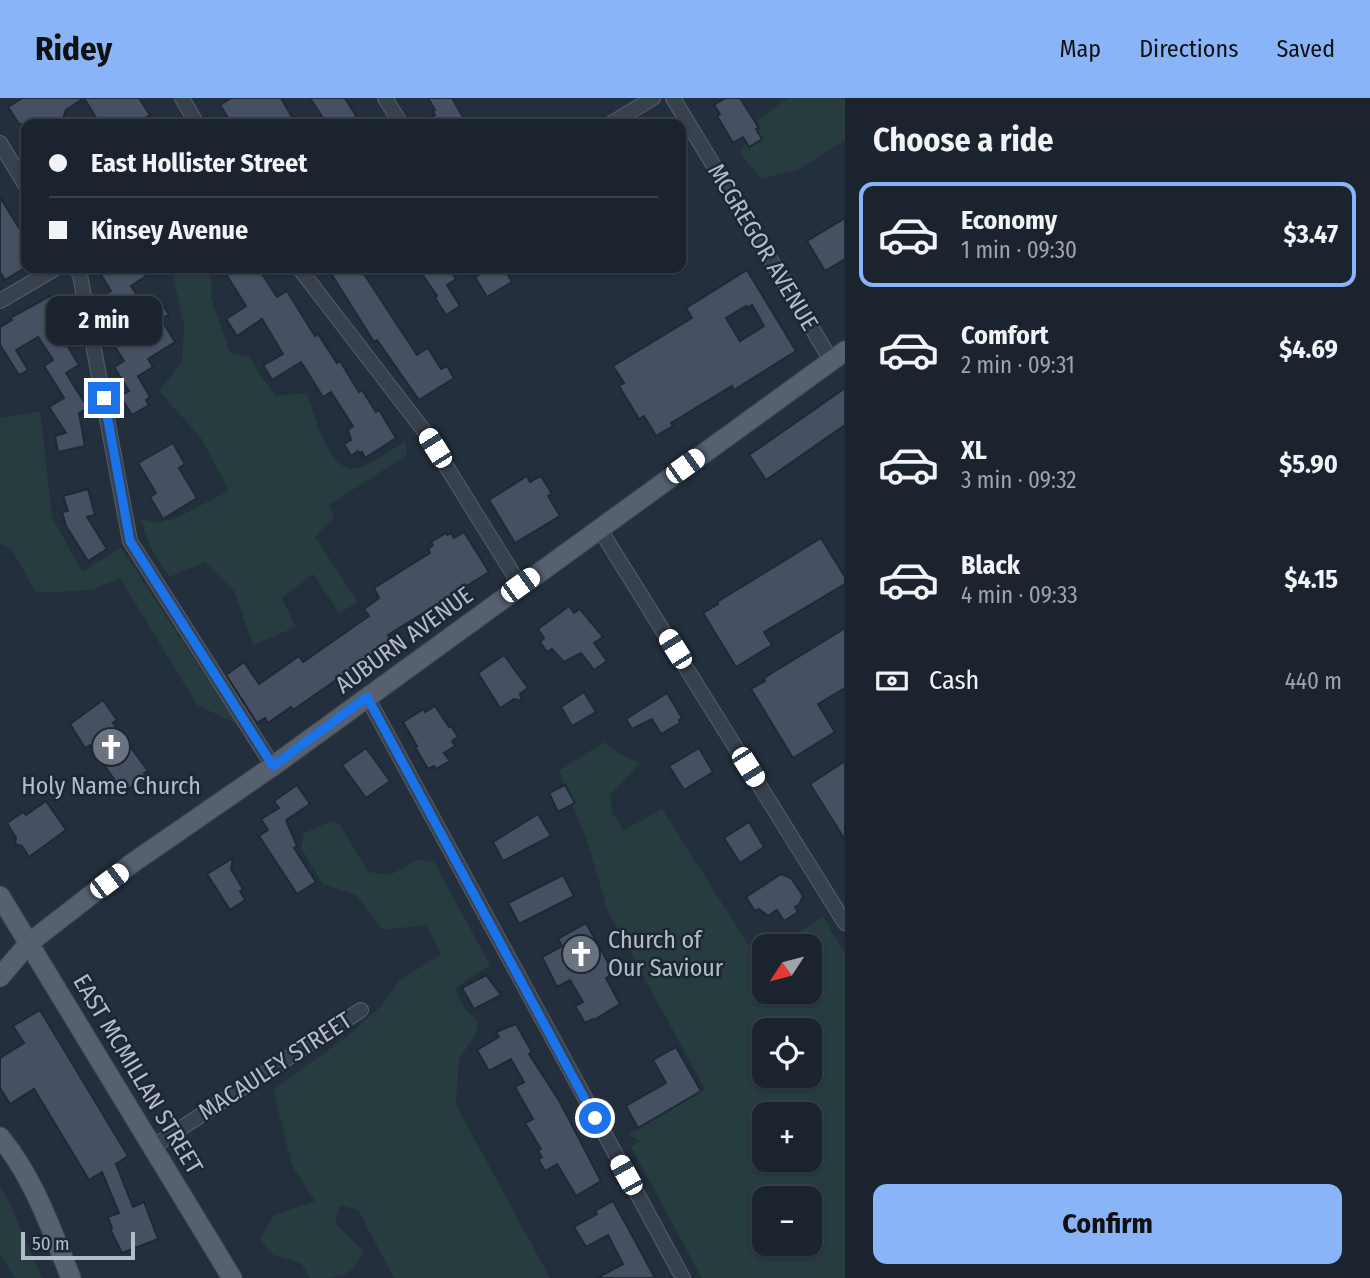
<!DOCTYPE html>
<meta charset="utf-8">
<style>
:root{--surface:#1b232e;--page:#282f3a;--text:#f1f3f6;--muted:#a0a4aa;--line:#39404a;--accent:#8ab4f8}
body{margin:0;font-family:"Fira Sans Condensed",sans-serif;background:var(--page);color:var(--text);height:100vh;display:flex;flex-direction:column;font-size:26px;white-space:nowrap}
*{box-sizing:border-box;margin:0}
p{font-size:23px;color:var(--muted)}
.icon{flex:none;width:38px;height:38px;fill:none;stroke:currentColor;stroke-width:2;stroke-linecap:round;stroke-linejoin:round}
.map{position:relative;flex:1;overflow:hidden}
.side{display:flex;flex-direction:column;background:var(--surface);width:525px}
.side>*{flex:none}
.guide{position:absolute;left:21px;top:21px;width:665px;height:154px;border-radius:14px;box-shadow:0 2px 5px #0004,0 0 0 2px var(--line);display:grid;align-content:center;height:154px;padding:0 28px;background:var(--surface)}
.needle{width:46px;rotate:234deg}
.controls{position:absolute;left:752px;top:836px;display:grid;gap:14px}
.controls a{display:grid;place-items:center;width:70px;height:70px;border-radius:14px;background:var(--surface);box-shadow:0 2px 5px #0004,0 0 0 2px var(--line);font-size:35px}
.scale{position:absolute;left:21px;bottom:18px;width:114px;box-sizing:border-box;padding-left:7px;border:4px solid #b4bcc9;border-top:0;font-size:19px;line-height:24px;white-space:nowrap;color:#b4bcc9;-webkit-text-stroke:5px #1d2633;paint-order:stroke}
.end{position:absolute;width:32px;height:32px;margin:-16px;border:9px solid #1a73e8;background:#fff;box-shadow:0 0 0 4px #fff}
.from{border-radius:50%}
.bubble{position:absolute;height:49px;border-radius:14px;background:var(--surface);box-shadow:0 2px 5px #0004,0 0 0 2px var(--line);font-size:23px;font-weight:700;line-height:49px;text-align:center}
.car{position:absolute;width:21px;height:42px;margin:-21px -10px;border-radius:9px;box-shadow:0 0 5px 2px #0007;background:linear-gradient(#fff 24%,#345 0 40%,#fff 0 76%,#345 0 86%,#fff 0)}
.guide b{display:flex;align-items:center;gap:24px;height:66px;font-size:26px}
.guide b+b{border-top:2px solid var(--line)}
.guide i{width:18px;height:18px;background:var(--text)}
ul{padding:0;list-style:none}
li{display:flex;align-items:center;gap:21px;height:105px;margin:0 14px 10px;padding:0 14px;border:4px solid transparent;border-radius:14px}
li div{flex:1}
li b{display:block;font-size:26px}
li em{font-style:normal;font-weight:700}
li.active{border-color:var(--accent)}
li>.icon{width:63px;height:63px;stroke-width:1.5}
h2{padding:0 28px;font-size:32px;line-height:84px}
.pay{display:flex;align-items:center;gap:18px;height:77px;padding:0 28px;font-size:26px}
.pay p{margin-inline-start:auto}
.button{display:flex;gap:14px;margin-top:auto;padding:14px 28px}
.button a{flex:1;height:80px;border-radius:14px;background:var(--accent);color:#111;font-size:28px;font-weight:700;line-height:80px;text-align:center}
header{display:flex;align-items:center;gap:42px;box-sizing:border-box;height:98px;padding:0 35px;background:var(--accent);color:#111}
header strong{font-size:33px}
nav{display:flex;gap:38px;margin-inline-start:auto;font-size:24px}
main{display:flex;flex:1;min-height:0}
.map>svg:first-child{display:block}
.green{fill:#263c3f;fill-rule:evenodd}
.building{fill:#455162;stroke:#1f2835;stroke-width:2;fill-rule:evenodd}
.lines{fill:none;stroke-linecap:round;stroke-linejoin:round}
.minor-casing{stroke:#565f6c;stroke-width:16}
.major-casing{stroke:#414a57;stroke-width:21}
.minor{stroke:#38414e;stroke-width:14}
.major{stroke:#56606e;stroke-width:19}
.route{stroke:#1a73e8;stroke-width:9}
.labels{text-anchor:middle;stroke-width:5;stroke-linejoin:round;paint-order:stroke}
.street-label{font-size:24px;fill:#b4bcc9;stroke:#1d2633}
.poi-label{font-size:24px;fill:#b4bcc9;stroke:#1d2633}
</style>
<header>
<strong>Ridey</strong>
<nav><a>Map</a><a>Directions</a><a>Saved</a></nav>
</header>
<main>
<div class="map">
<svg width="845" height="1180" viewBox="0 0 845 1180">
<rect width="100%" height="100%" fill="#242f3e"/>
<g class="green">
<path d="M788,0H845V42L798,72L761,81L740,55L758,22Z"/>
<path d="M171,170H211V200L230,255L248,258L275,298L307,295C315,316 327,377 358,370C369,368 395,349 406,343L407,357L329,407L334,419L315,439L358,504L339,515L313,476L282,500L296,529L253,547L234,493L205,464L169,479L149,447L141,421L158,425L180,418L229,393L201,340L159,293L182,264L184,227Z"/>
<path d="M40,313L52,419L82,474L121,450L237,626L197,607L120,480L92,492L36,495L12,452L0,445V320Z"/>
<path d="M604,644L619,656L640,665L610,697L612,715L624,732L662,711L753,854L765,853V894H810V849H773L823,819L845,855V1180H702L631,1049L640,1043L628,1036L705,991L607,811L588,745L559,673ZM765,933H810V978H765ZM765,1017H810V1062H765ZM765,1101H810V1146H765Z"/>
<path d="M332,723L340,726L368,774L390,777L419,761L434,764L490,867L455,890L465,911L477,922V934L459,961L456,1007L550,1180H394L358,1112L340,1107L335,1124L363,1153C352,1180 340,1180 310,1180L301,1165L273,1157L260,1142L274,1117L315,1103L292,1068L273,992L349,937L381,908L399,883L441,856L427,827L383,832L356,797L323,786L301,750L304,735Z"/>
<path d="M0,1089L9,1104L42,1180H15L0,1156Z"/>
</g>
<g class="building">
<path d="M22,0H139L150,17L135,26H100L84,0L66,12L61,26H19L8,9Z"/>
<path d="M231,0H281L296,26H232L220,7Z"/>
<path d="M310,0H345L361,26H327Z"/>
<path d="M428,0H452L467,26H418L435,17L433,13L435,12Z"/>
<path d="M725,0H740L759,30L756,31L762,41L749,49L743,39L733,45L717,18L720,16L714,7Z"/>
<path d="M0,99L19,130L26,126V169L5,182L0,174Z"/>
<path d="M845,120V161L825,173L807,143Z"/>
<path d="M97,170H158L131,188L137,197L112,212L103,197L111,193Z"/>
<path d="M222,170H258L277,199L287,193L315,238L318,236L337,265L340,263L359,294L362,292L376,314L379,312L396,340L365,360L362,354L360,356L358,353L351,358L344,346L351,342L348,332L353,328L331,294L323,299L301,264L272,282L263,267L283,256L262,221L237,238L226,221L246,208Z"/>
<path d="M345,170H360L417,257L428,250L441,271L447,268L454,280L419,302L377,242L374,244L332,177Z"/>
<path d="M418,170H449L456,181L447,187L460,208L446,217L435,200L437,198Z"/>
<path d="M490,170H504L512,184L487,199L475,179Z"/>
<path d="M747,172L796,253L734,292L732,288L671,325L673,328L656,338L644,318L639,321L619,288L624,285L613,268L692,220L686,210ZM752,207L764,228L740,243L726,220L746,208L747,210Z"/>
<path d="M50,198L66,223L68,228L64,230L72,244L67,247L79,267L66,275L88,310L79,315L85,348L58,354L55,338L66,335L49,309L64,300L44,268L53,262L38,239L16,252L28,272L19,277L0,247V229L12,222L10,220Z"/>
<path d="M162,205L169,217L161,221L175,244L148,261L153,269L138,278L150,299L146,302L149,307L132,317L120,298L129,293L114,269L124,263L110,241L153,214L151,212Z"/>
<path d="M845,290V327L766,382L749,357Z"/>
<path d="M173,345L185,366L179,370L197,400L163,421L150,399L156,395L138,365Z"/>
<path d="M527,378L530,384L541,378L552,396L548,398L560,418L515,445L489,402Z"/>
<path d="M88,391L95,417L87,419L107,451L88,463L66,428L62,414L68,413L63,398Z"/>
<path d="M464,434L489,474L388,537L392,543L293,612L291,609L268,625L265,620L257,625L226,577L244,564L259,586L299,558L303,564L369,518L364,511L379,500L374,490L430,455L428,451L433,447L431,444L446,435L447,437L451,435L454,440Z"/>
<path d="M821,440L845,479V486L764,534L772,547L736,569L703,515L718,506L717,504Z"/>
<path d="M569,508L574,515L580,511L603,539L594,545L607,563L594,572L581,555L564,564L552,551L547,554L540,544L544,540L538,531Z"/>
<path d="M845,530V590L818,606L835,634L793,660L751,591L765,583L764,580Z"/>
<path d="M504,557L528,590L520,596L522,603L514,601L500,610L478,575Z"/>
<path d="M584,594L596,614L572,628L561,609Z"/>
<path d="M667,595L682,620L679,622L680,625L661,636L652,621L632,631L626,621Z"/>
<path d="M103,602L117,622L113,625L148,673L144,675L147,678L127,692L124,689L121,691L90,647L85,650L70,626Z"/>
<path d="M435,608L449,629L451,628L458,639L452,643L455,648L444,655L450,663L436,671L434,668L428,671L415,649L417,648L403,624L424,611L425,614Z"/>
<path d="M366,650L390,683L366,700L342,667Z"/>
<path d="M699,650L713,674L684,692L669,668Z"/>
<path d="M845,663V742L810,686Z"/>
<path d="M297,687L310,706L286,722L297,748L294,750L316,784L297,796L259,738L268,732L261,721L279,710L274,703Z"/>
<path d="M565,687L575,705L558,714L549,695Z"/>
<path d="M46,703L66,732L29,759L22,748L15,746L16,740L7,725L23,714L26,717Z"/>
<path d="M538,716L551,738L503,763L493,744Z"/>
<path d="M749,724L764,749L740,765L724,740Z"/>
<path d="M233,760L231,771L243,791L240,793L245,802L230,812L207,776Z"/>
<path d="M781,776L791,780L803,798L799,807L795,809L798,814L784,823L777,812L768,818L759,811L755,813L746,799Z"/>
<path d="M563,777L574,798L519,826L508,805Z"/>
<path d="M586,825L614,875L606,880L620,906L594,922L593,921L585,925L575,908L583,904L570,882L557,889L542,859L562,848L558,841Z"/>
<path d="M486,877L501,897L474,911L462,890Z"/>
<path d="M40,912L128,1058L116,1066L133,1109L144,1104L158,1141L122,1155L110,1131L112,1130L108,1119L119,1115L102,1074L89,1082L34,991L10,1006L0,990V960L24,945L13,928Z"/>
<path d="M516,926L532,954L529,956L560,1004L601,1083L576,1098L557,1066L545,1073L538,1061L542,1059L538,1053L541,1051L525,1025L533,1021L515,989L524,984L511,961L489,973L477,952L499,939L496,934Z"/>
<path d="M676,949L701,993L638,1030L626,1008L666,985L653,962Z"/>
<path d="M613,1103L634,1141L655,1180H597L623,1166L608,1137L586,1149L574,1129L597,1116L595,1113Z"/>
</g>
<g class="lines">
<defs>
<g id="minor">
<path d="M182,0L197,26"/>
<path d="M385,0L401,26"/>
<path d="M673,0L831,262"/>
<path d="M610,26L653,0"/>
<path d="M0,45L26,88"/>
<path d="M76,170L80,177L130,443L273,668"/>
<path d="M299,170L425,334L520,487"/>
<path d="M0,203L56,170"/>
<path d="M599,430L845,825"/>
<path d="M367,599L683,1180"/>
<path d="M154,1048L361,912"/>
</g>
<g id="major">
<path d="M0,798L232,1180"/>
<path d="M0,879L29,845L131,766L273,668L845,253"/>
<path d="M0,1039C34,1080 51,1131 71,1180"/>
</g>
</defs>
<use href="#minor" class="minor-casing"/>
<use href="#major" class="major-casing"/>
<use href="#minor" class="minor"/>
<use href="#major" class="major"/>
</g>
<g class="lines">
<path class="route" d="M104,300L130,443L273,668L367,599L595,1020"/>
</g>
<defs>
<symbol id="church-disc" viewBox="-11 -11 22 22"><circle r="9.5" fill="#6b7280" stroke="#1d2633"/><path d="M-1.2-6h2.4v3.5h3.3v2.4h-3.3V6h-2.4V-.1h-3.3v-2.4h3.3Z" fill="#fff"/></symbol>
</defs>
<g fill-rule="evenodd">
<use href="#church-disc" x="89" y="627" width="44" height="44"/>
<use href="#church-disc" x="559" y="834" width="44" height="44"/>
</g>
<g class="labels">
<g class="street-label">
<text transform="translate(763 149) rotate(59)" y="8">MCGREGOR AVENUE</text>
<text transform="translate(404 542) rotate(-36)" y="8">AUBURN AVENUE</text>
<text transform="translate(275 968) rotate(-33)" y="8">MACAULEY STREET</text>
<text transform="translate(138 976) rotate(59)" y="8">EAST MCMILLAN STREET</text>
</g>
<g class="poi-label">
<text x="111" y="696">Holy Name Church</text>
<text x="608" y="850" text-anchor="start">Church of<tspan x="608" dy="28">Our Saviour</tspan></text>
</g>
</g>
</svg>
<div class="controls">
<a><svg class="needle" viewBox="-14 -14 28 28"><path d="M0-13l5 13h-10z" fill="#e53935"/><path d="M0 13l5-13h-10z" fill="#a0a4aa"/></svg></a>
<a><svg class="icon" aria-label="locate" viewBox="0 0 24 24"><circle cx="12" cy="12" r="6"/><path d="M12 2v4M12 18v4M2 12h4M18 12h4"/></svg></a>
<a>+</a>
<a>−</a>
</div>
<div class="scale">50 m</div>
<i class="end from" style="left:595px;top:1020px"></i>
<i class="end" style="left:104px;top:300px"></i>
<div class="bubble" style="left:46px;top:198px;width:116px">2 min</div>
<i class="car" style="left:435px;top:350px;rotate:328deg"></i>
<i class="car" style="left:685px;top:368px;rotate:54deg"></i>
<i class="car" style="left:520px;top:487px;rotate:54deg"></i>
<i class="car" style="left:675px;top:551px;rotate:328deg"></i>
<i class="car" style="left:748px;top:669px;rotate:148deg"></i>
<i class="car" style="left:109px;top:783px;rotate:53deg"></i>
<i class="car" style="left:626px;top:1077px;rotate:331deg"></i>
<div class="guide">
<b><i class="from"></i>East Hollister Street</b>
<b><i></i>Kinsey Avenue</b>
</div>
</div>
<section class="side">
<h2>Choose a ride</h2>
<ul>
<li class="active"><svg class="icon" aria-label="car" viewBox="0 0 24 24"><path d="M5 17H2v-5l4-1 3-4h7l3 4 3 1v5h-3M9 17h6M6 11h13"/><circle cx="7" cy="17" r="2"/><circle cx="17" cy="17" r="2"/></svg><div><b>Economy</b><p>1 min · 09:30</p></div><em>$3.47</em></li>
<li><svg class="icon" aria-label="car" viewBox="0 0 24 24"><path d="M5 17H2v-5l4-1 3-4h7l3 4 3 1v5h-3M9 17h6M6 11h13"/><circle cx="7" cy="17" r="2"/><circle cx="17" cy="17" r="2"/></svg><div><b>Comfort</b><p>2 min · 09:31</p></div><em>$4.69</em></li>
<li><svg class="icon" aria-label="car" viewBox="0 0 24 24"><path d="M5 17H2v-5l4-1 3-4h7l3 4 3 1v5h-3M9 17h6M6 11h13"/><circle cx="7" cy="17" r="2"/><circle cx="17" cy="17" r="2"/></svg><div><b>XL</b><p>3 min · 09:32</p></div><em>$5.90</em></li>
<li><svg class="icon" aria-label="car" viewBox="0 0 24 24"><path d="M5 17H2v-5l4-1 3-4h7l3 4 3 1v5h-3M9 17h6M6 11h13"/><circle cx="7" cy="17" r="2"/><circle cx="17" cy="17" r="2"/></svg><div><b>Black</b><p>4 min · 09:33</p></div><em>$4.15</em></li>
</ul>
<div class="pay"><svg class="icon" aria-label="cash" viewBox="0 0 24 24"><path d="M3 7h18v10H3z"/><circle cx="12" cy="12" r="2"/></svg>Cash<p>440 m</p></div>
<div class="button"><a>Confirm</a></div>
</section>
</main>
